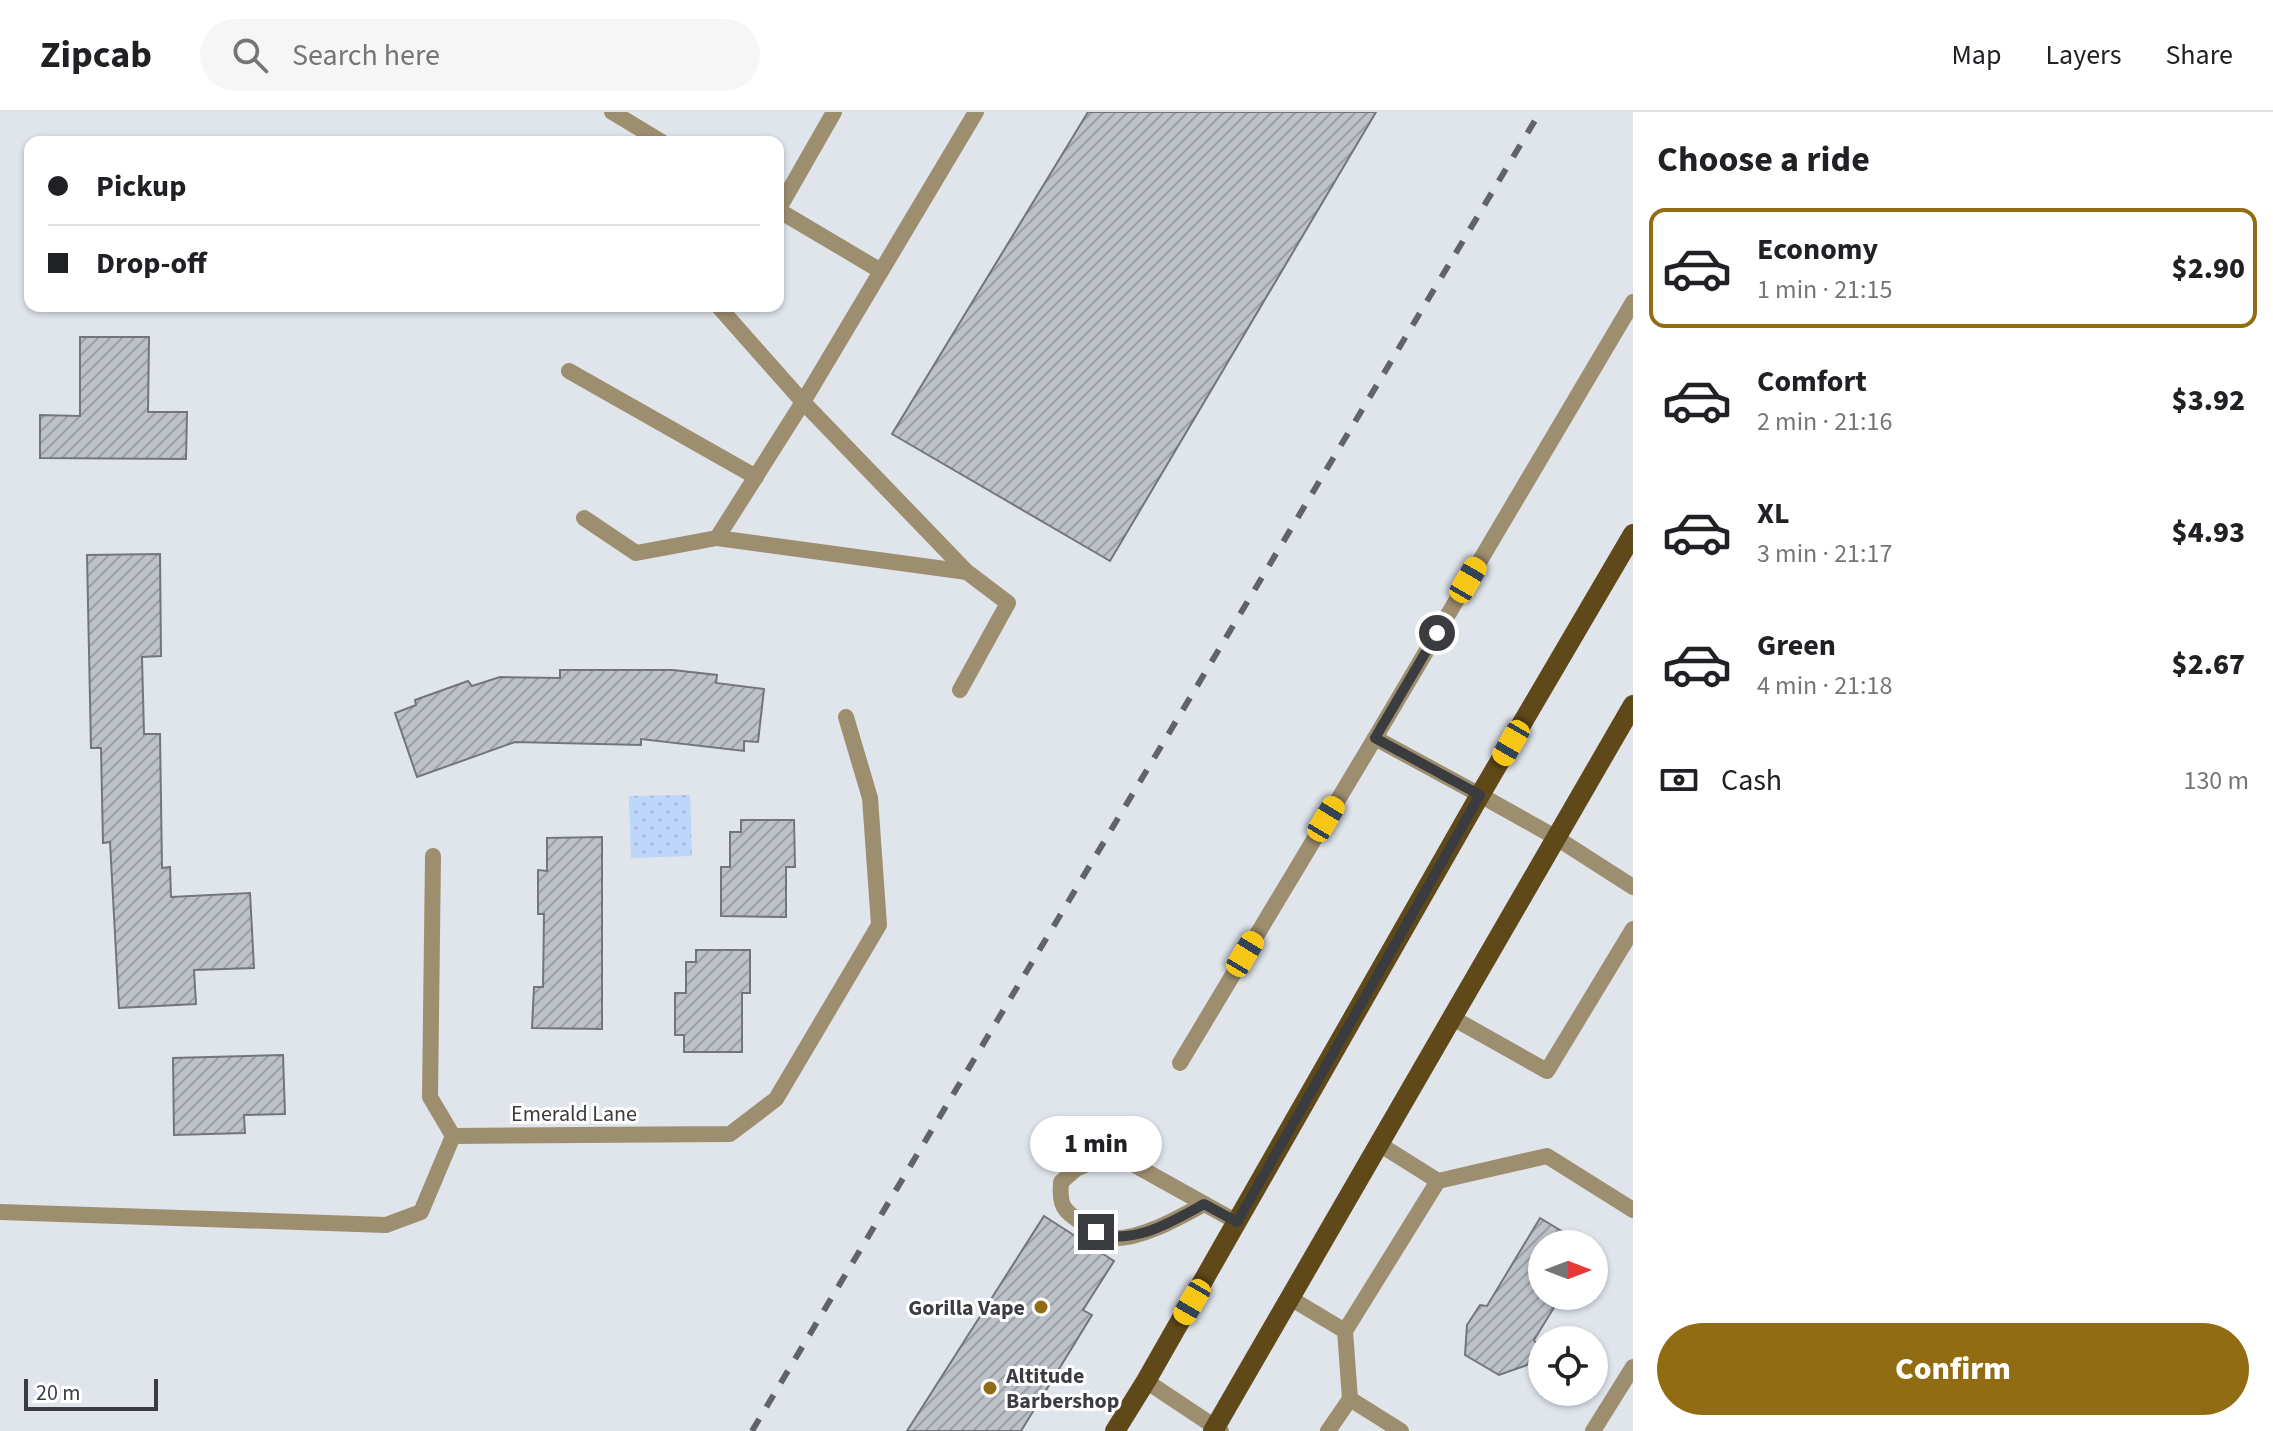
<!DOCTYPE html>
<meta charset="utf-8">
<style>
:root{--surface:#fff;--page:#f6f6f6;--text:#202124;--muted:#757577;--line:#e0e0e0;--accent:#916c13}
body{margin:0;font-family:"Source Sans 3",sans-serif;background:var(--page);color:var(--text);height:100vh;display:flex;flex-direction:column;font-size:30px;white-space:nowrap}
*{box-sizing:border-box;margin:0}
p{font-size:26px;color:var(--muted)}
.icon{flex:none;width:44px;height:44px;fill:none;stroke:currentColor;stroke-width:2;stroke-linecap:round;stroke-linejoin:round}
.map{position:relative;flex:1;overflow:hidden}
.panel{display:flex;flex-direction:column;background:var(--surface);width:640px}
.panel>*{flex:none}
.banner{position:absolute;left:24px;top:24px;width:760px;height:176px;border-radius:16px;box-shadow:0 2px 6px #0004;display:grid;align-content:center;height:176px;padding:0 24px;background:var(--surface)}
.needle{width:52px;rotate:90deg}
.controls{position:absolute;left:1528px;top:1118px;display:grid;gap:16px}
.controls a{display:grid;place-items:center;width:80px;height:80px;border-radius:50%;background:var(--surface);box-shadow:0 2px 6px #0004;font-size:40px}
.scale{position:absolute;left:24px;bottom:20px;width:134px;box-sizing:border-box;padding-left:8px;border:4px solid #3a3c3f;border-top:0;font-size:22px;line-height:28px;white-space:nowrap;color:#3a3c3f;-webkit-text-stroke:6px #fff;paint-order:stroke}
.end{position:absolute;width:36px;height:36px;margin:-18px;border:10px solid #3a3c3f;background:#fff;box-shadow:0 0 0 4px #fff}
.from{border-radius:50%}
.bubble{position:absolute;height:56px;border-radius:28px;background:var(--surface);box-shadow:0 2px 6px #0004;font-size:26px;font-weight:800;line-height:56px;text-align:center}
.car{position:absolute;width:24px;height:48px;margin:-24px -12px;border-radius:10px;box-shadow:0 0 6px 2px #0007;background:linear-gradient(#f5c518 24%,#345 0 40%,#f5c518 0 76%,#345 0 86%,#f5c518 0)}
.banner b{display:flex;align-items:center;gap:28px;height:76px;font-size:30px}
.banner b+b{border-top:2px solid var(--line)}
.banner i{width:20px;height:20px;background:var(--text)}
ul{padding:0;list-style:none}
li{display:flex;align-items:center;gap:24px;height:120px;margin:0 16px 12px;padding:0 8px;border:4px solid transparent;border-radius:16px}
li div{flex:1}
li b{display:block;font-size:30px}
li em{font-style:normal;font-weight:800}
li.current{border-color:var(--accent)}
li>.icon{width:72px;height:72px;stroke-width:1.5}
h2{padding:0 24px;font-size:36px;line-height:96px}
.pay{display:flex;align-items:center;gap:20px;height:88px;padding:0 24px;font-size:30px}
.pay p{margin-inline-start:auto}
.action{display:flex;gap:16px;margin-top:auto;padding:16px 24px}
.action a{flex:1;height:92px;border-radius:48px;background:var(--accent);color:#fff;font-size:32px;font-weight:800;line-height:92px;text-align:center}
header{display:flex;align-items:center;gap:48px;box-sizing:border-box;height:112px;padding:0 40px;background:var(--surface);border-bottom:2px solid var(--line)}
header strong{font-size:38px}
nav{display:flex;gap:44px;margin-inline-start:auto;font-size:28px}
.search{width:560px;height:72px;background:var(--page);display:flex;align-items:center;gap:20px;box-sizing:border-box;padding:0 28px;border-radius:44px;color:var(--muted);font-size:30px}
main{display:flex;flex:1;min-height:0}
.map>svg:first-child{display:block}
.green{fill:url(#green-dots)}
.building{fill:url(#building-hatch);stroke:#72767c;stroke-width:2}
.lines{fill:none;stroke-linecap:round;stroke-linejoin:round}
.lane{stroke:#9e8e70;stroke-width:16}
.street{stroke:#9e8e70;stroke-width:16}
.primary{stroke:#5f4919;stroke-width:20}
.rail{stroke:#606367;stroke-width:6;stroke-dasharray:14 14;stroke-linecap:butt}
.route{stroke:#3a3c3f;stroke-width:10}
.poi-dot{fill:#916c13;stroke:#fff;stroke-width:3}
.labels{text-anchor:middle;stroke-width:6;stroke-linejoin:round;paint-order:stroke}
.street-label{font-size:22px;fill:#3a3c3f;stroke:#fff}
.poi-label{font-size:22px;font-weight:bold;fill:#3a3c3f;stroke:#fff;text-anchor:end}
</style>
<header>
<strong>Zipcab</strong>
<div class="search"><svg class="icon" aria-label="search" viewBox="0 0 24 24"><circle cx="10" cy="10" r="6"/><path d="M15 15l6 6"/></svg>Search here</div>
<nav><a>Map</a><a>Layers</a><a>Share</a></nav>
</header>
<main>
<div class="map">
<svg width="1633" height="1319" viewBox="0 0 1633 1319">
<defs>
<pattern id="green-dots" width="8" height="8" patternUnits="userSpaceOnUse" patternTransform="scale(2)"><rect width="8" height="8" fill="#bed6f9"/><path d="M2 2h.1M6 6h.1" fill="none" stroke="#a4b9d6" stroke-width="1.8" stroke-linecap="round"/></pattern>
<pattern id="building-hatch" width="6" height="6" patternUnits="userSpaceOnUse" patternTransform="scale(2)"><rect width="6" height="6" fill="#bdc2c9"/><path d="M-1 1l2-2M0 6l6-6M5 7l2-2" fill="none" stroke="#9b9fa5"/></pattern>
</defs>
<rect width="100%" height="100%" fill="#e0e5ec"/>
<path class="green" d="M690,683L692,744L631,746L629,684Z"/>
<g class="building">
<path d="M1088,0H1376L1110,449L892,322Z"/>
<path d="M80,225H149L148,300H187L186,347L40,346V303L80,304Z"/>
<path d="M160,442L161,544L142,545L144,622H160L162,756L170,755L171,785L250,781L254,856L194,858L196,892L119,896L110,730L103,731L101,636H91L87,443Z"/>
<path d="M560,558H673L717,563L716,571L764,577L758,630L744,629V639L641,627V633L515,630L417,665L395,601L416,593L415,588L468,569L472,574L500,565L560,566Z"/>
<path d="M741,708H794L795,755H786V805L721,804V755H730V720H741Z"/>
<path d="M602,725V917L532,916L534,875H543L544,802H538V758L547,759V726Z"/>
<path d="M696,838H750V881H742V940H684V923H675V881H686V850H696Z"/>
<path d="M283,943L285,1002L244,1003L245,1021L174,1023L173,946Z"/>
<path d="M1044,1104L1114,1149L1083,1198L1092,1203L1021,1319H907Z"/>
<path d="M1540,1106L1583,1132H1542V1184H1561L1534,1228L1538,1234L1527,1253L1499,1263L1465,1243L1467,1213L1480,1193L1487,1194Z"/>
</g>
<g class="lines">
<g class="lane">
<path d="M612,0L662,30"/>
<path d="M778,98L881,159"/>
<path d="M778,98L834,0"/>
<path d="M718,194L803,290L967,460L717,426L803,290L976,0"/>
<path d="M569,259L756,365"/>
<path d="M584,406L636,441L717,426"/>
<path d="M960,578L1008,491L967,460"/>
<path d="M1480,683L1375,626L1633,190"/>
<path d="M433,744L430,985L453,1024"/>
<path d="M1451,905L1547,959L1633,817"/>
<path d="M1180,951L1375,626"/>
<path d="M1379,1032L1438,1069"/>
<path d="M1204,1092C1180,1105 1139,1129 1110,1126C1100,1125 1090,1116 1082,1111C1063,1098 1059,1094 1061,1070L1076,1057L1113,1041L1237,1110"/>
<path d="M1290,1186L1345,1219L1350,1287L1401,1319"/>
<path d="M1345,1219L1438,1069L1547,1044L1633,1098"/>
<path d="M1328,1319L1350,1287"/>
<path d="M1593,1319L1633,1255"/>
</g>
<g class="street">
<path d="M1480,683L1555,725L1633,775"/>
<path d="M0,1100L386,1113L421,1100L453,1024L730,1022L776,987L879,813L870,686L846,605"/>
<path d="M1146,1269L1221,1319"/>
</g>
<g class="primary">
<path d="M1115,1319L1146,1269L1480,683L1633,422"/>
<path d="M1213,1319L1633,593"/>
</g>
<path class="rail" d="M752,1319L1540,0"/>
</g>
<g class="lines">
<path class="route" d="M1096,1120C1132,1135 1173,1109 1204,1092L1237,1110L1480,683L1375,626L1437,521"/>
</g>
<g class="poi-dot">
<circle cx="1041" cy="1195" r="8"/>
<circle cx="990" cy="1276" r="8"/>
</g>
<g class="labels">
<g class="street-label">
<text x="574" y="1009">Emerald Lane</text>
</g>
<g class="poi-label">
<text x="1025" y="1203">Gorilla Vape</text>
<text x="1006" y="1271" text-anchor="start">Altitude<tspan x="1006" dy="25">Barbershop</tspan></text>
</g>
</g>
</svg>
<div class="controls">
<a><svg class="needle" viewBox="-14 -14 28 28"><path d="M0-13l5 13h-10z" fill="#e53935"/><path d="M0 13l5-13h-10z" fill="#757577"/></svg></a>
<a><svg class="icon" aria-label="locate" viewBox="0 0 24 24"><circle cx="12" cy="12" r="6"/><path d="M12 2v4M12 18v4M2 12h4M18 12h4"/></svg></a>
</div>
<div class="scale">20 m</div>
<i class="end from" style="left:1437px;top:521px"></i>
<i class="end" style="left:1096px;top:1120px"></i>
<div class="bubble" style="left:1030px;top:1004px;width:132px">1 min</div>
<i class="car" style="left:1468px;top:468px;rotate:30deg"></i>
<i class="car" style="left:1511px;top:631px;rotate:210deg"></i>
<i class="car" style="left:1326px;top:707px;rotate:31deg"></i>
<i class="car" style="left:1245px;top:842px;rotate:31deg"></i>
<i class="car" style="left:1192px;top:1190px;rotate:210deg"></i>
<div class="banner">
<b><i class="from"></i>Pickup</b>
<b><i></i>Drop-off</b>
</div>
</div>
<section class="panel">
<h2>Choose a ride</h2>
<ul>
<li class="current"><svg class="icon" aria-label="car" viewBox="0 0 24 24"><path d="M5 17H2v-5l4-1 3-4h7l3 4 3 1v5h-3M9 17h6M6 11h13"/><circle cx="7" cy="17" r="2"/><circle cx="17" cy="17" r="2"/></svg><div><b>Economy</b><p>1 min · 21:15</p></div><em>$2.90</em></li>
<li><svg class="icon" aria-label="car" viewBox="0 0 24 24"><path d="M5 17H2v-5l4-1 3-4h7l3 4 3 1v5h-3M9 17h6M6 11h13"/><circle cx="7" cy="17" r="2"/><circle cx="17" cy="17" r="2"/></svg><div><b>Comfort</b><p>2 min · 21:16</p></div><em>$3.92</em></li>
<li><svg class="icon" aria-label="car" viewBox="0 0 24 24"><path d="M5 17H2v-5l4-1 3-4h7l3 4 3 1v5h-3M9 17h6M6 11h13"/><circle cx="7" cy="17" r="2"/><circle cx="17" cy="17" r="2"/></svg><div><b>XL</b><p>3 min · 21:17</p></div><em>$4.93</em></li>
<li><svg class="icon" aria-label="car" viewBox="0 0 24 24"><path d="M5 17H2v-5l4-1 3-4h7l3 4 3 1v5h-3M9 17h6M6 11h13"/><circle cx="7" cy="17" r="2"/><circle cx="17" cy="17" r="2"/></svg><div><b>Green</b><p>4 min · 21:18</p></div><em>$2.67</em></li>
</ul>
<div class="pay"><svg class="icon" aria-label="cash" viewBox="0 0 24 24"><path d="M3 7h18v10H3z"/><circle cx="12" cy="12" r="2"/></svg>Cash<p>130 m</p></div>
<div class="action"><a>Confirm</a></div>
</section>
</main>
